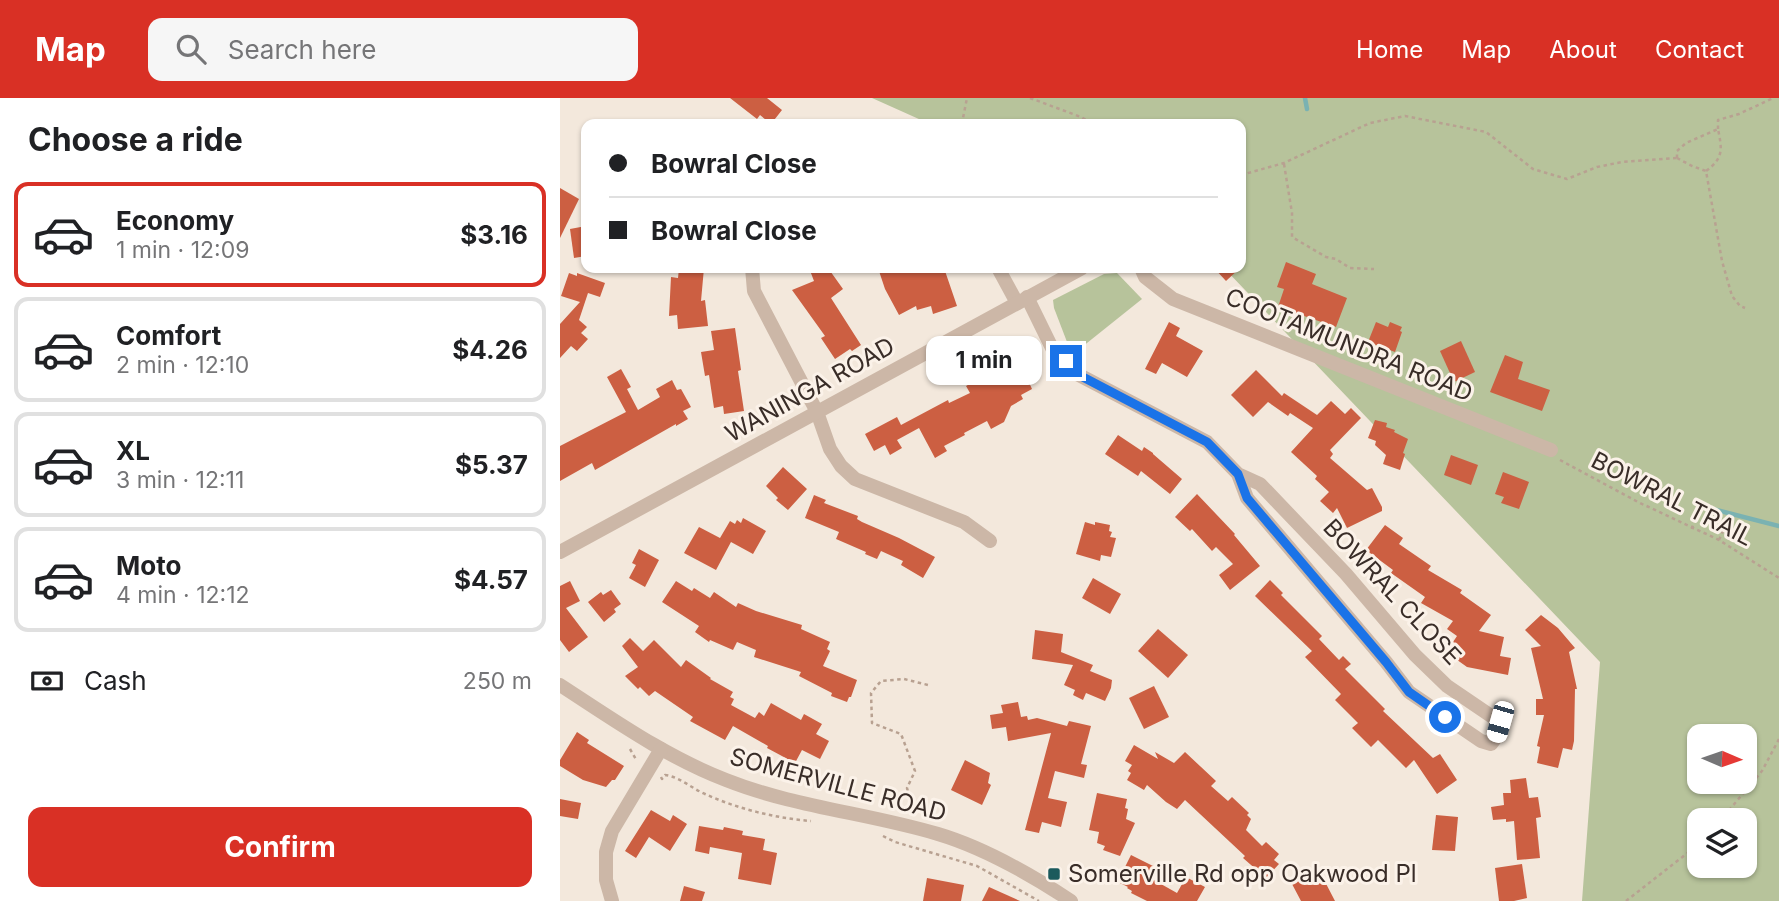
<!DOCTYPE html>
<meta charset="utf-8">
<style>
:root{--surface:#fff;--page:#f6f6f6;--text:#202124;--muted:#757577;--line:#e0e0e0;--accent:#d93025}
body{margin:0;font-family:Inter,sans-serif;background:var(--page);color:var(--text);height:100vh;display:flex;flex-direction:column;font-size:26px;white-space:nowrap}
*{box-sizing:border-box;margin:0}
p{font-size:23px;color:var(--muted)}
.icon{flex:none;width:38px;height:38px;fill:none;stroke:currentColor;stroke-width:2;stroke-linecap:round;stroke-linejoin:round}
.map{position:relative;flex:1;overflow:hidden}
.details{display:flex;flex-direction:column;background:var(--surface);width:560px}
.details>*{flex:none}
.banner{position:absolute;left:21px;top:21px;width:665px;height:154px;border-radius:14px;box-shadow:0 2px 5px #0004;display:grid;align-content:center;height:154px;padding:0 28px;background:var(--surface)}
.needle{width:46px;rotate:92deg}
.controls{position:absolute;left:1127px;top:626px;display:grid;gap:14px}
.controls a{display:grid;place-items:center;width:70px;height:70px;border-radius:14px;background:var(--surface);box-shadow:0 2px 5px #0004;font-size:35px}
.end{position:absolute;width:32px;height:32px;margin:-16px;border:9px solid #1a73e8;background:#fff;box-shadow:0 0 0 4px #fff}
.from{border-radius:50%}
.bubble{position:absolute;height:49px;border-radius:14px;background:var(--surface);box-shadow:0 2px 5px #0004;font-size:23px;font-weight:700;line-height:49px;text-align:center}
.car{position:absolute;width:21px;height:42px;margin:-21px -10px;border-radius:9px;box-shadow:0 0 5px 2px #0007;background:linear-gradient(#fff 24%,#345 0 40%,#fff 0 76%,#345 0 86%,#fff 0)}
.banner b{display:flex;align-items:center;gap:24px;height:66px;font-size:26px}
.banner b+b{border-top:2px solid var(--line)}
.banner i{width:18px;height:18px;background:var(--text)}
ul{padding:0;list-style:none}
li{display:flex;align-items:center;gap:21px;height:105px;margin:0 14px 10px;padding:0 14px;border:4px solid var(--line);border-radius:14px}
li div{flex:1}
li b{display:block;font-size:26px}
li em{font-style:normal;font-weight:700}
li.current{border-color:var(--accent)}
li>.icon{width:63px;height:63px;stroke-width:1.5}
h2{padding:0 28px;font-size:32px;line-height:84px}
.pay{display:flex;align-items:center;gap:18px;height:77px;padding:0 28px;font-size:26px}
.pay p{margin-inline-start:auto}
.button{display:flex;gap:14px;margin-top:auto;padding:14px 28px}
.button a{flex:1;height:80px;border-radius:14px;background:var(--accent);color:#fff;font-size:28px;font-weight:700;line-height:80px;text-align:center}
header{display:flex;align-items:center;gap:42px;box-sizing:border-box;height:98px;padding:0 35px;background:var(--accent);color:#fff}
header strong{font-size:33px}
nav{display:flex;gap:38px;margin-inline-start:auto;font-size:24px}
.search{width:490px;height:63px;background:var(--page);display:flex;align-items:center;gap:18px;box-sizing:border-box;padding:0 24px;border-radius:14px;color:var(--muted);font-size:26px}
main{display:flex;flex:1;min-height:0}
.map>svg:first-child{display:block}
.green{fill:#b7c39b;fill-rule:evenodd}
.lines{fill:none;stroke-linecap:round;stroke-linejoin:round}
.stream{stroke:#7ab2b2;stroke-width:4.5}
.building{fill:#cc5f42}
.path{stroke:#b8a191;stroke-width:2.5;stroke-dasharray:3.5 3.5;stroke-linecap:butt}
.minor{stroke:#ccb7a7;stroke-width:14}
.route{stroke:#1a73e8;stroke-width:9}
.poi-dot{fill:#1b5a5c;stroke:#fbf2e9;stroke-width:2.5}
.labels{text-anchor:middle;stroke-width:6;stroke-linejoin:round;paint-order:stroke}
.street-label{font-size:24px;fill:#392d28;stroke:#fbf2e9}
.poi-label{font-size:24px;fill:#392d28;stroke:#fbf2e9;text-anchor:start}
</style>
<header>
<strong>Map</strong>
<div class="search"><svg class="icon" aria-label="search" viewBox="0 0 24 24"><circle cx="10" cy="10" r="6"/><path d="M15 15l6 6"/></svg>Search here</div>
<nav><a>Home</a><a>Map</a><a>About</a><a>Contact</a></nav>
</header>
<main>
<section class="details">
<h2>Choose a ride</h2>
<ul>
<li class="current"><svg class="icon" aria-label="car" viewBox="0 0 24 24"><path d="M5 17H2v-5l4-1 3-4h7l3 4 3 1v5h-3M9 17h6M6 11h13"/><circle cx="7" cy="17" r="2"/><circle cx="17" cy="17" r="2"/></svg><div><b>Economy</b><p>1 min · 12:09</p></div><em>$3.16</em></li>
<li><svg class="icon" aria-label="car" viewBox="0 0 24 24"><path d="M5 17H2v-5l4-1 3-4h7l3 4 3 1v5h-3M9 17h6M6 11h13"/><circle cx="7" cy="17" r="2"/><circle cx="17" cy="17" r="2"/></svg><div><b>Comfort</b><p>2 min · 12:10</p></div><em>$4.26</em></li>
<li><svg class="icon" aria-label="car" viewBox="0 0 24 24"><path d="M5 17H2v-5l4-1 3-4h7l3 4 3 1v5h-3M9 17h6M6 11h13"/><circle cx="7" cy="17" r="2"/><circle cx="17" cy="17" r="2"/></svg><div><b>XL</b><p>3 min · 12:11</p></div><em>$5.37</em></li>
<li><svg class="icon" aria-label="car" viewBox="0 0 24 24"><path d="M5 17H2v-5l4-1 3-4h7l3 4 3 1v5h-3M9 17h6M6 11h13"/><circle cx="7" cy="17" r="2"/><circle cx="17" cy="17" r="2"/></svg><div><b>Moto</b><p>4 min · 12:12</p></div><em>$4.57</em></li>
</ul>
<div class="pay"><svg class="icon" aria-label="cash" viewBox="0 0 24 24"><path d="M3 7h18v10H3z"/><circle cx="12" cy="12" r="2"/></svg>Cash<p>250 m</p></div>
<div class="button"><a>Confirm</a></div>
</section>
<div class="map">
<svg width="1219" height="803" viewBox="0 0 1219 803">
<rect width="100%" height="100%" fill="#f3e8dc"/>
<g class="green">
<path d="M312,0H1219V803H1022L1040,564L664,170H681V26H370ZM1139,639H1185V684H1139ZM1139,723H1185V768H1139Z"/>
<path d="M557,175L582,201L512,257L494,210L493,202L544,176Z"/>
</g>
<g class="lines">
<g class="stream">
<path d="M745,0L747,11"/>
<path d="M1141,408L1219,428"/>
</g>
</g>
<g class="building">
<path d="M170,0H207L222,12L211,26L200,17L197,21Z"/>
<path d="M0,90L19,101L0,140Z"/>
<path d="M26,128V158L14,160L10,131Z"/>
<path d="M726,164L756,176L752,186L787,200L776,229L718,209L724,191L717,189Z"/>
<path d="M119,170H144L141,203L145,202L148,228L118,231L117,217L109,218L111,179L118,180Z"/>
<path d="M249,170H268L283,191L271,200L301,247L292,253L290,251L275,261L261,240L265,238L232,192L254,183Z"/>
<path d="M318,170H384L397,208L373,216L371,208L357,212L356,208L339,217L325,191Z"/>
<path d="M654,170H680L666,183Z"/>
<path d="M9,175L17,178V175L45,185L40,199L28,195L19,222L27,229L21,235L28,241L17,253L11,248L0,260V226L20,204L1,198Z"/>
<path d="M609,224L620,230L616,238L643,253L627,279L602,265L596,276L585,271Z"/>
<path d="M816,224L828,229L830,224L842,229L840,233L842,234L835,254L808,244Z"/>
<path d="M175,230L181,272L178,273L184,313L164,316L163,308L154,310L149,277L145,278L141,254L154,252L151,233Z"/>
<path d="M901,243L915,274L894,284L880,253Z"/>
<path d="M438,245L444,256L448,254L457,269L465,264L472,277L467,280L472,291L461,297L463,301L451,308L444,324L431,331L427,323L404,335L405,337L384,348L387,353L375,360L359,330L337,342L342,350L330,357L325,347L314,353L305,336L337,319L341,327L388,302L389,305L410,295L406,288L438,270L427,251Z"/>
<path d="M945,257L963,264L958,281L990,292L982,313L930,294Z"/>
<path d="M61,271L71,289L67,291L78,312L100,299L96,291L112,282L117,292L121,291L131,309L123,313L128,321L116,328V326L35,372L32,365L0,383V348L66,314L47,279Z"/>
<path d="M696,272L722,298L724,295L757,317L771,303L785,316L791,310L801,320L770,352L773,356L770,360L807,392L812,390L822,409V413L787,430L777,410L773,415L760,403L769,394L755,381L757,378L731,354L753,330L730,315L728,318L708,304L693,319L671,297Z"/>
<path d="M815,322L827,325L826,329L835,332L834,334L848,341L843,355L845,356L840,372L823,366L826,357L815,347L816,343L808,340Z"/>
<path d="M558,337L582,353L584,349L593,355V356L622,381L610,396L581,373L578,378L545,356Z"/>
<path d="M891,357L918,367L911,387L884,377Z"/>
<path d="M223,369L247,391L228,412L216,402L218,400L206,388Z"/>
<path d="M943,374L969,384L959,411L941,405L944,399L935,396Z"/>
<path d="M637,396L675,436L674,437L700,468L670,492L659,477L673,466L656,449L652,453L632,431L630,433L615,419Z"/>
<path d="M254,397L266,402L264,405L298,418L297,421L302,424L339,440L375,459L363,480L341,467L343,463L321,453L317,461L305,456L306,454L276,441L279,434L245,420Z"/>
<path d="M183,420L206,433L193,456L171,444L156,472L124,455L139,429L160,440L170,423L175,426L177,422L181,425Z"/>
<path d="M525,424L535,427V424L550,427L549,433L552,434L550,439L556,440L551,459L541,457L540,463L516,456Z"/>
<path d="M825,427L843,440L839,446L871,468L868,472L902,492L900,495L931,517L919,533L944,539L940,558L951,560L948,577L907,569L893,559L900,549L893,544L897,538L887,531L893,523L861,505L865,499L831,475L833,472L806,452Z"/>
<path d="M79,451L99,462L85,489L69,480L76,467L72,465Z"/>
<path d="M533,480L561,496L550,516L522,500Z"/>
<path d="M710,482L723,495L721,497L762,538L759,541L779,562L783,558L791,566L785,571L825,611L823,613L873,660L880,656L897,682L877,696L854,662L846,670L818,642L811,649L792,630L798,625L775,602L781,596L745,559L752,553L695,498Z"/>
<path d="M10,483L20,503L6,510L28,539L9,554L0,542V488Z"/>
<path d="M116,483L132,493L134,490L150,500L154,494L176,509L178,505L196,513L242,527L241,531L270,544L267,551L270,553L263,568L297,582L291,599H289L287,604L271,598L272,595L239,578L241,574L194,559L196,552L177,544L173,552L150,542L149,544L135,534L139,528L102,504Z"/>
<path d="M51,492L61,506L54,511L56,514L44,524L28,504L41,494L43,497Z"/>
<path d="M981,517L998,530L1015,550L1009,554L1017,591H1015L1014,643L1012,652L1003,650L998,670L977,665L980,649L977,648L984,617H976V601H983L971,550L981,548L965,532Z"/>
<path d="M598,531L628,557L608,580L578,553Z"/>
<path d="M475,532L503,536L501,554L533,567L530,573L552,582L551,590L545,603L526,595L523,602L513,597L515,592L504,587L513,567L472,561Z"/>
<path d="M70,540L83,553L94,542L121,569L126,562L151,580L150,581L173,594L170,599L174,601L171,607L195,620L199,614L204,618L211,605L241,622L244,616L262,626L256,636L269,643L260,661L242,652L235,665L207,650L208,648L173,628L165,642L130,623L133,619L95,593L89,598L80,589L78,591L65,578L78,569L62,548Z"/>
<path d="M594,588L609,619L584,631L569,600Z"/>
<path d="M458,604L461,619L467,618L468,622L477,620L507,628L509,623L531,628L521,666L527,667L524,680L495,673L488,700L507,704L501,729L482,724L479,735L465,732L491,635L448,643L446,629L432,631L430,617L443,615L441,607Z"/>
<path d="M17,634L29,642L27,645L64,668L55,682H52L46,689L23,682L0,668V662Z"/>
<path d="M574,647L598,661L595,654L614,665L625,654L656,683L651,688L668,703L672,699L689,715L687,717L691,721L686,732L702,748L706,744L719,756L714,762L719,766L706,780L683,760L685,758L625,702L617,711L606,704L587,687L584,692L567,682L571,675L568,673L572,667L565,663Z"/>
<path d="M405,662L430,675L428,685L431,687L422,707L391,692Z"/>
<path d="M966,680L969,700L978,699L981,719L976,720L980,760L957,762L954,723L946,724V721L933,722L931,709L944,707L943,695H951L950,682Z"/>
<path d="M537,695L567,701L565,710L568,711L566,721L575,725L560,758L543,752L545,748L537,745L539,734L529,732Z"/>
<path d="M0,701L21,705L18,721L0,718Z"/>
<path d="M91,712L110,723L113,717L127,726L110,753L89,739L76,760L65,753Z"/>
<path d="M876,717L898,719L895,753L872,752Z"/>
<path d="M139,728L163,732L164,729L183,733L182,737L205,741L203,752L217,755L211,787L178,781L182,755L150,749L149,756L135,753Z"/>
<path d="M571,757L597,770L592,781L617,795L626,779L645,789L637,803H587L571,795L572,793L567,790L568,789L560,785L562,782L559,781Z"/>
<path d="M962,766L967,800L954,803H939L935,770Z"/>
<path d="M753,774L757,781L762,778L775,803H741L732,786Z"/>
<path d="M367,780L404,787L401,803H363Z"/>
<path d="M124,788L145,794L142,803H120Z"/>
<path d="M429,789L460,803H422Z"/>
</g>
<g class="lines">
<g class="path">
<path d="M470,0L521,19L533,26"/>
<path d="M405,26L403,20L407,0"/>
<path d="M1158,31V22L1179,16L1213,0"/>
<path d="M1117,60L1132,68L1146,73L1162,163L1172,198L1180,208L1185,210"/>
<path d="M1117,60V53L1126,45L1158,31C1162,51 1164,60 1146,73"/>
<path d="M724,66L732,115V139L766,159L776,161L790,170L814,171"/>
<path d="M681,77L724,65L810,25L845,18L926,34L973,71L1007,81L1037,69L1062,64L1117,60"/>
<path d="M1000,362L1078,404L1159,442L1219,480"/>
<path d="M1132,431L1137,411L1140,406"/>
<path d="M1159,442L1167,424"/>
<path d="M70,651L77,663"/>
<path d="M101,679L102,681L105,677C120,679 131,690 145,696C178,711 215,720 251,723"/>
<path d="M349,713L351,705L347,690L355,673L341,636L312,625L311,595L321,583L344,581L368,587"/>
<path d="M1160,723L1202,673L1219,641"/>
<path d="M323,738L335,744L417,768L479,803"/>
<path d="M1066,803L1139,746"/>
</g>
<g class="minor">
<path d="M192,170L194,193L257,314L270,351L281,368L295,381L404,424L430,443"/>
<path d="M438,170L457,205"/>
<path d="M581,170L585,179L613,201L991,352"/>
<path d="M467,199L492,250L519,277L647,344L678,376L700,386L786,476L855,557L887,588L940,624L937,638L931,646L921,643L849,594L826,564L687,400L678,376"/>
<path d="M0,454L522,170"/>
<path d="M0,587C54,622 106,659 166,682C234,709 308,715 378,736C425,750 470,776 511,803"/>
<path d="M52,803L46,782V754L52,733L101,651"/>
</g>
</g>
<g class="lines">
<path class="route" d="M506,263L519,277L647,344L678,376L687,400L826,564L849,594L885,619"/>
</g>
<rect class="poi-dot" x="487" y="769" width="14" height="14" rx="3.5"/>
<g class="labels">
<g class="street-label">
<text transform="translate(789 247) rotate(22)" y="8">COOTAMUNDRA ROAD</text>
<text transform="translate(250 292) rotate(-29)" y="8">WANINGA ROAD</text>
<text transform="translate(1112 401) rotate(27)" y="8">BOWRAL TRAIL</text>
<text transform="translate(832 494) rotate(47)" y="8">BOWRAL CLOSE</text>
<text transform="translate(278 687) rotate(15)" y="8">SOMERVILLE ROAD</text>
</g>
<g class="poi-label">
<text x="508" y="784">Somerville Rd opp Oakwood Pl</text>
</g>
</g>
</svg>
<div class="controls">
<a><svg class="needle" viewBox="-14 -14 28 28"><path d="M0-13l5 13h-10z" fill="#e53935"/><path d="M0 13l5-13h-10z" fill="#757577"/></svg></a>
<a><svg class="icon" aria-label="layers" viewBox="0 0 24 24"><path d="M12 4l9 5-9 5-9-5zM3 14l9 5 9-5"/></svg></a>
</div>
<i class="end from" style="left:885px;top:619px"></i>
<i class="end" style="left:506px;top:263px"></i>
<div class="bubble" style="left:366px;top:238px;width:116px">1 min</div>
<i class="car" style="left:940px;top:624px;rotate:196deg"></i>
<div class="banner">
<b><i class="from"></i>Bowral Close</b>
<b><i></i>Bowral Close</b>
</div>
</div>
</main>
